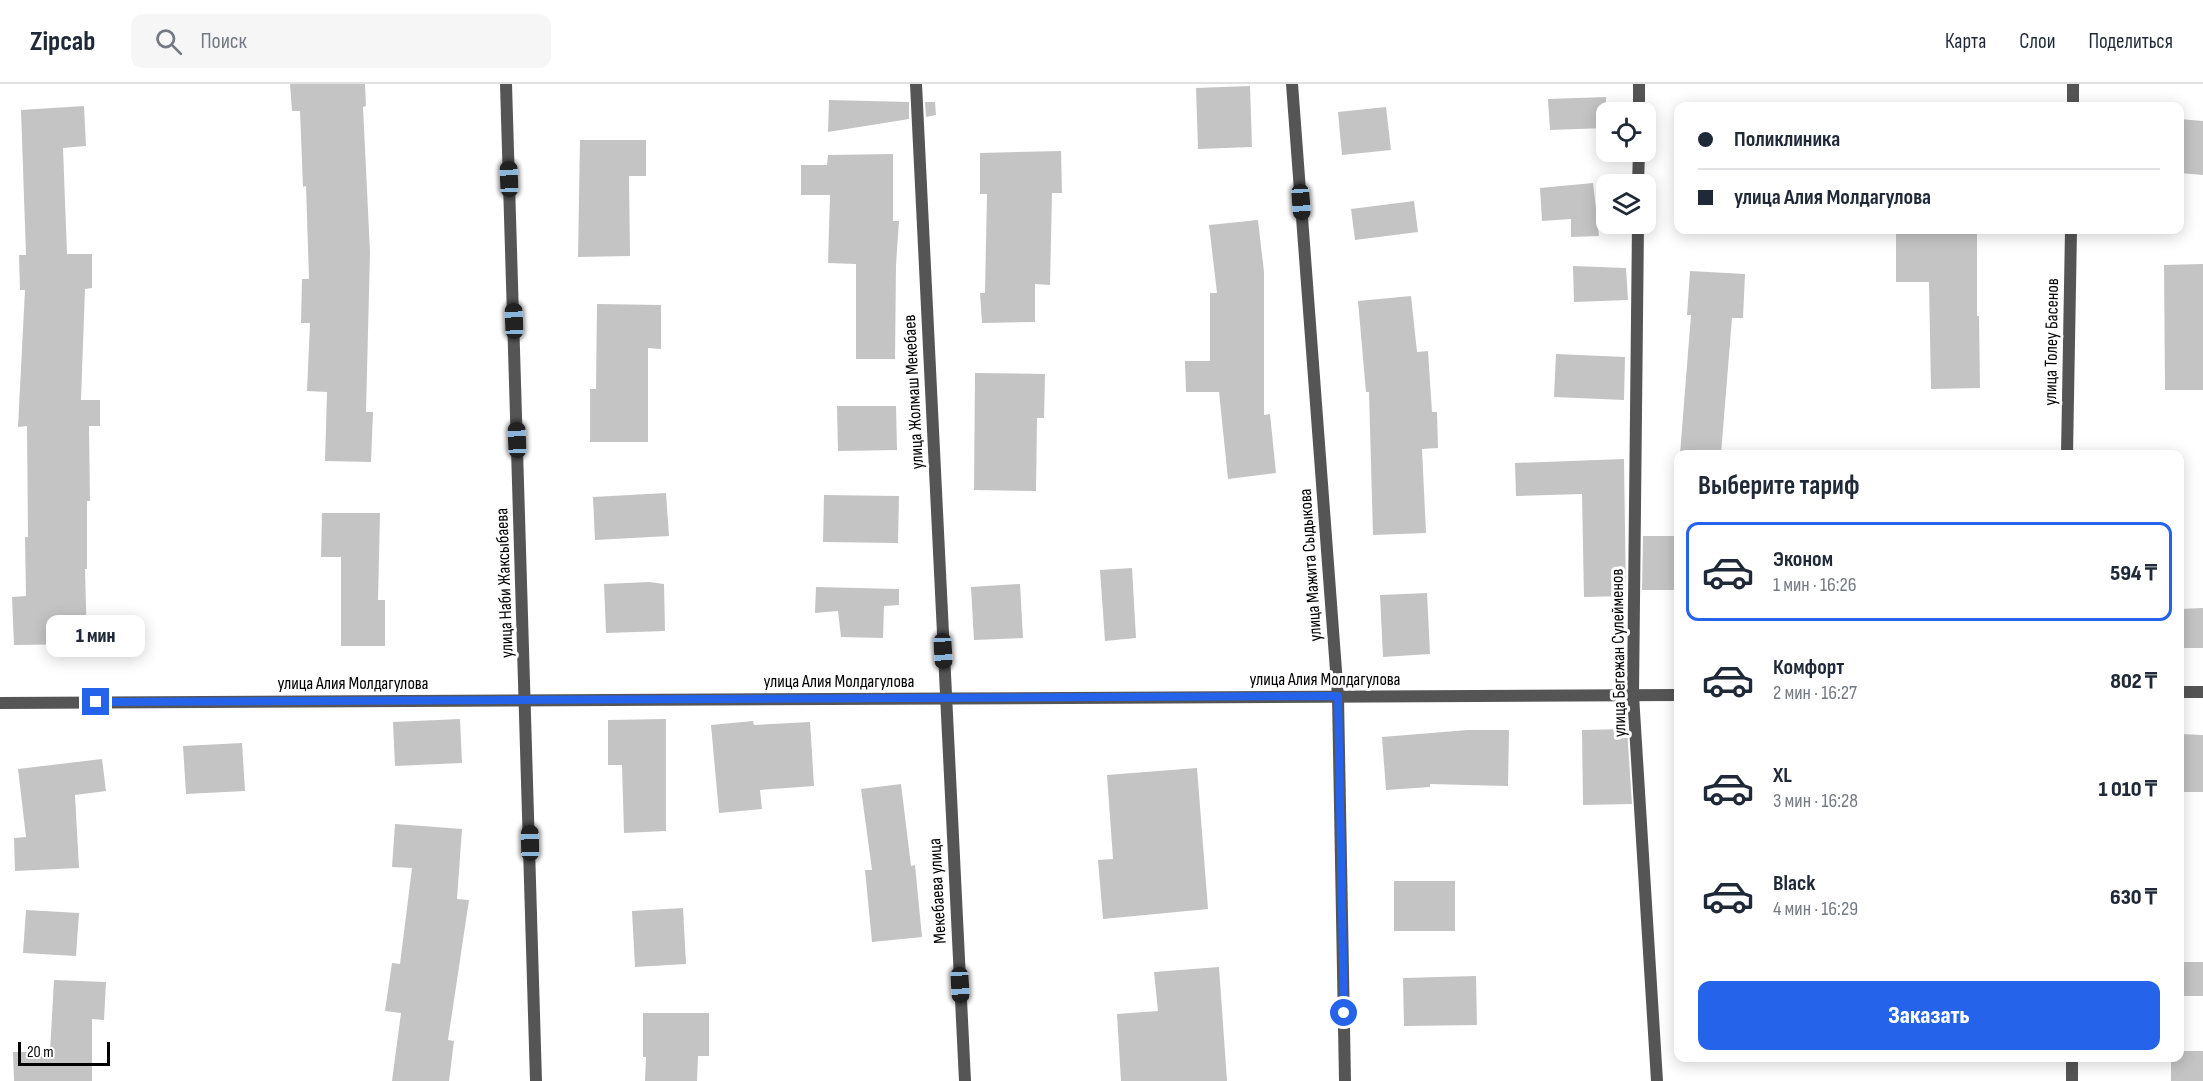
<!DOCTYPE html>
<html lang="ru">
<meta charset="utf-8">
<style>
:root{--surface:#fff;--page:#f6f6f7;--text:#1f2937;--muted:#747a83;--line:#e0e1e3;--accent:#2563eb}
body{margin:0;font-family:"Sofia Sans Condensed",sans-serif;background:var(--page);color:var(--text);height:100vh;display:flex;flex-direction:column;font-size:22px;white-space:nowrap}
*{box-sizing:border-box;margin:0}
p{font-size:20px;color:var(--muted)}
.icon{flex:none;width:33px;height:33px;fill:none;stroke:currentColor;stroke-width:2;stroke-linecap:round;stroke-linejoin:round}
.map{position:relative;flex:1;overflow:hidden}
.drawer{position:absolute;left:1674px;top:366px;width:510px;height:612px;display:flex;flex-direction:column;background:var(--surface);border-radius:12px;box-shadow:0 3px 15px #0003}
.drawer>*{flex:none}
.banner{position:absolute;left:1674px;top:18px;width:510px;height:132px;border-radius:12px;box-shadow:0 3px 15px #0003;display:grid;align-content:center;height:132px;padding:0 24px;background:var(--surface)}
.tools{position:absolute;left:1596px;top:18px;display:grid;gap:12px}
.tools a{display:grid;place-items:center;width:60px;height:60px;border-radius:12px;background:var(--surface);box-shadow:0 3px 15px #0003;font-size:30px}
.scale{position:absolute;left:18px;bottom:15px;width:92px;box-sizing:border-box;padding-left:6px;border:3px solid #000;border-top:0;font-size:16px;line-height:21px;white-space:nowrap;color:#000;-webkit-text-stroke:4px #fff;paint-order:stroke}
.end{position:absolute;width:27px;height:27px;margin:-14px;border:8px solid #2563eb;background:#fff;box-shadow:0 0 0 3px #fff}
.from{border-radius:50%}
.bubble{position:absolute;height:42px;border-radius:12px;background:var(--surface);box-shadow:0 3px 15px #0003;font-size:20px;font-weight:800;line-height:42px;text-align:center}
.car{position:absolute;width:18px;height:36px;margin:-18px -9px;border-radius:8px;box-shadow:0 0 4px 2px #0007;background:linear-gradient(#222 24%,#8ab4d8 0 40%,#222 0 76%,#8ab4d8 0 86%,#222 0)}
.banner b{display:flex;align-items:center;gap:21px;height:57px;font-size:22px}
.banner b+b{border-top:2px solid var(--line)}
.banner i{width:15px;height:15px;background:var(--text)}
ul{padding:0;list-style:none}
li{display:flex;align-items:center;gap:18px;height:99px;margin:0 12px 9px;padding:0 12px;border:3px solid transparent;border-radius:12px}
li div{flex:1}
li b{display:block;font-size:22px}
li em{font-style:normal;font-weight:800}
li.on{border-color:var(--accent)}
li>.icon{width:54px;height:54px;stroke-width:1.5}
h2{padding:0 24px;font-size:27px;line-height:72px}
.button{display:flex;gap:12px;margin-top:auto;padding:12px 24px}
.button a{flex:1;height:69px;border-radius:12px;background:var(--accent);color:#fff;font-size:24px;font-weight:800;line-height:69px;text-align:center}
header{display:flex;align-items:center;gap:36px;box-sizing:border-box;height:84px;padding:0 30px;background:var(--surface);border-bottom:2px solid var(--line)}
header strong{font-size:28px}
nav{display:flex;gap:33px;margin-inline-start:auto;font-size:21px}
.search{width:420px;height:54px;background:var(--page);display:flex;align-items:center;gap:15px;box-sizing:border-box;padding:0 21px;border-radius:12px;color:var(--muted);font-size:22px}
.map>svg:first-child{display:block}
.building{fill:#c4c4c4}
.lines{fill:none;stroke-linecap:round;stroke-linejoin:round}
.street{stroke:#555;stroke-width:12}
.route{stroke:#2563eb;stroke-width:8}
.labels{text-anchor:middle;stroke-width:6;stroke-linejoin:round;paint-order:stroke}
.street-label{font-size:18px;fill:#000;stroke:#fff}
</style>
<header>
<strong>Zipcab</strong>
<div class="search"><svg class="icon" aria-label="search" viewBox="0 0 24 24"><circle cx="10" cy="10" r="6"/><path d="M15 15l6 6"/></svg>Поиск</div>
<nav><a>Карта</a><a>Слои</a><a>Поделиться</a></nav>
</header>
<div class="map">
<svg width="2203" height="997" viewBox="0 0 2203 997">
<rect width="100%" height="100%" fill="#fff"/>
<g class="building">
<path d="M290,0H365L366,22L363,23L370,168L366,328H373L371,378L325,377L327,308L307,307L310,239H301L302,195H309L306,102L303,103L300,27H292Z"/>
<path d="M1250,2L1252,63L1198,65L1196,4Z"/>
<path d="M1606,13V44L1550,46L1548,15Z"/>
<path d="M829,16L909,18V35L828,48Z"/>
<path d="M925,18H935L936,31L926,33Z"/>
<path d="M84,22L86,62L63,64L67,170H92V204L85,205L81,316H100V342H89L90,417H87V485H85L87,560L14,561L12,513L26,512L25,453H28L27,342L18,343L25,206H20L19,171H26L21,26Z"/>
<path d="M1386,23L1391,66L1342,71L1338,28Z"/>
<path d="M2180,35L2203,37V91L2180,89Z"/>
<path d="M580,56H646V92H629L630,172L578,173Z"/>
<path d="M1061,67L1062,109H1052L1050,201L1035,200V238L982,239L980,209H985L987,110H980V69Z"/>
<path d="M893,70V137H899L896,181L895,275H856V180L828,179L830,111H801V81H827L828,71Z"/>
<path d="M1593,99L1599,152L1571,153V135L1542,137L1540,104Z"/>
<path d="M1414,117L1418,148L1355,156L1351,125Z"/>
<path d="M1258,136L1264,188V331L1270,330L1276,389L1228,395L1219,308H1186L1185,277H1210V209H1217L1209,141Z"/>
<path d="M1977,149V232H1979L1980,304L1931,305L1929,198H1896V150Z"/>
<path d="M2203,180V306H2165L2164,181Z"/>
<path d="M1573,182L1626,184L1628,216L1574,218Z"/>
<path d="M1690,187L1745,190L1743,234H1732L1721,370H1680L1691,231H1687Z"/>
<path d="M1411,212L1417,268L1428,267L1432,328H1437L1438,364L1422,365L1426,449L1373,451L1369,308H1366L1358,217Z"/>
<path d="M597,220L661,221V265L648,264V358H590V305H596Z"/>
<path d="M1556,270L1625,273L1624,316L1554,313Z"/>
<path d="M975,289L1045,290L1044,334H1037L1036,407L974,406Z"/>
<path d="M837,322H896L897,366L838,367Z"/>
<path d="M1624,375L1626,512L1584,513L1582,410L1516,412L1515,379Z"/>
<path d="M666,409L669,452L595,456L593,413Z"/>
<path d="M824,411L899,412L898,459L823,458Z"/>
<path d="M322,429H380L378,516H385V562H341V473H321Z"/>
<path d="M1643,452H1678V506H1642Z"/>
<path d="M1132,484L1136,554L1105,557L1100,486Z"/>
<path d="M649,498L664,500L665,547L606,549L604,500Z"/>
<path d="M1020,500L1023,554L974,556L971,503Z"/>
<path d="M816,503L899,505V521L884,522L883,554L841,553L838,527L815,529Z"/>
<path d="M1427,509L1430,570L1383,573L1380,511Z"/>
<path d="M2203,524V564H2180V525Z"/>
<path d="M460,635L462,679L395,682L393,638Z"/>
<path d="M666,635V747L624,749L622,681H608V636Z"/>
<path d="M753,637L754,641L810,638L814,702L760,706L762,725L719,729L711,641Z"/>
<path d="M1627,645L1632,720L1583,721L1582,646Z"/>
<path d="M1468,646H1509L1508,702L1430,700V703L1386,706L1382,653Z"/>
<path d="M2180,650L2203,651V708H2180Z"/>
<path d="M242,659L245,707L186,710L183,662Z"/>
<path d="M102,675L106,707L75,711L79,784L15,787L14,754L26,753L18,685Z"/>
<path d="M1197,684L1208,825L1103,835L1098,776L1113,775L1107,691Z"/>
<path d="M901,700L911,782L915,781L922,853L872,858L865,786H872L861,705Z"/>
<path d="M395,740L462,745L457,815L469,816L448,956L454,957L449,997H392L401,929L385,927L392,879L400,880L412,784L392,783Z"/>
<rect x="1394" y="797" width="61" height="50"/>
<path d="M683,824L686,880L635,883L632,827Z"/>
<path d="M26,826L79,829L76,872L23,869Z"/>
<rect x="2180" y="878" width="23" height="34"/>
<path d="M1219,883L1227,997H1121L1117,930L1158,927L1154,888Z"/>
<path d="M1476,892L1477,941L1404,942L1403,894Z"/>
<path d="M54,896L106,898L104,936L92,935V997H14L13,968H50Z"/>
<path d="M643,929H709V972H698L697,997H645L646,973H643Z"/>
<path d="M2180,967H2203V997H2171V974H2180Z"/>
</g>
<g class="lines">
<g class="street">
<path d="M506,0L536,997"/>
<path d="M916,0L965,997"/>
<path d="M1292,0L1338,613L1345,997"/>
<path d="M2073,22V0"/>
<path d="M1639,28V0"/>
<path d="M1638,100L1639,68"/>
<path d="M1638,140L1633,611L1657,997"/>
<path d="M2067,370L2071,146"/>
<path d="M2180,608H2203"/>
<path d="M0,619L1678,611"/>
<path d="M2072,974V997"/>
</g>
</g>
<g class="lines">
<path class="route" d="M96,618L1338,612L1344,929"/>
</g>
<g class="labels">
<g class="street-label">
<text transform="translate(2051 258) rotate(-89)" y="6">улица Толеу Басенов</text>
<text transform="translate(913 308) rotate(-93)" y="6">улица Жолмаш Мекебаев</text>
<text transform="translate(1310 481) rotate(-94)" y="6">улица Мажита Сыдыкова</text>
<text transform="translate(504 499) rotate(-92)" y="6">улица Наби Жаксыбаева</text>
<text transform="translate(1618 569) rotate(-91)" y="6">улица Бегежан Сулейменов</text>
<text x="1325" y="601">улица Алия Молдагулова</text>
<text x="839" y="603">улица Алия Молдагулова</text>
<text x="353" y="605">улица Алия Молдагулова</text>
<text transform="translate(937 807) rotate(-93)" y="6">Мекебаева улица</text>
</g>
</g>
</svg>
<div class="tools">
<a><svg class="icon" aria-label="locate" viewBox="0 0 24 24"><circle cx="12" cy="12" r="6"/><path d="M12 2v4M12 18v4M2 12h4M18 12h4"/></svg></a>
<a><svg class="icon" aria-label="layers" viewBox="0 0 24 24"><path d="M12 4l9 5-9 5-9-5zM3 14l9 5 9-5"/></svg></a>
</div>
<div class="scale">20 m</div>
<i class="end from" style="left:1344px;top:929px"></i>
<i class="end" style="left:96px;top:618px"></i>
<div class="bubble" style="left:46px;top:531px;width:99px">1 мин</div>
<i class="car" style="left:509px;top:95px;rotate:358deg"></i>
<i class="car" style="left:1301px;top:118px;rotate:176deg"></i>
<i class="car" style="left:514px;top:237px;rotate:358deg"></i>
<i class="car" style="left:517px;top:356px;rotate:358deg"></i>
<i class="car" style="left:943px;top:567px;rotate:177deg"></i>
<i class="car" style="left:530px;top:759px;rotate:359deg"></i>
<i class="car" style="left:960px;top:901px;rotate:177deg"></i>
<div class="banner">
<b><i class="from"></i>Поликлиника</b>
<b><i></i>улица Алия Молдагулова</b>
</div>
<section class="drawer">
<h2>Выберите тариф</h2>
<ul>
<li class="on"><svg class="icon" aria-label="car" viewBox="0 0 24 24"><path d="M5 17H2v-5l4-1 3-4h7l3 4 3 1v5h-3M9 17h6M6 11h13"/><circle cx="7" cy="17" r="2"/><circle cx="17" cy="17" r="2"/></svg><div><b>Эконом</b><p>1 мин · 16:26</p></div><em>594 ₸</em></li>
<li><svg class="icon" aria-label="car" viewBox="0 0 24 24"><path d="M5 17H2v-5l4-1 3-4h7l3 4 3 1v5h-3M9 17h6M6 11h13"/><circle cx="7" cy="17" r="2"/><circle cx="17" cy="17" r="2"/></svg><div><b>Комфорт</b><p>2 мин · 16:27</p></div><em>802 ₸</em></li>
<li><svg class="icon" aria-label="car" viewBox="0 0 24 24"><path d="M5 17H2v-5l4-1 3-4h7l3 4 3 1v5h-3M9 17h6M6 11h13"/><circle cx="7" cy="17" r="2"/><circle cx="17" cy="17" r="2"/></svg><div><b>XL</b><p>3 мин · 16:28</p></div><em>1 010 ₸</em></li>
<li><svg class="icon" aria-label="car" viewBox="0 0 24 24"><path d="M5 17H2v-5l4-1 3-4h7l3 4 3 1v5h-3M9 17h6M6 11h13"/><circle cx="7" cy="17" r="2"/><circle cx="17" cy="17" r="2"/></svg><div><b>Black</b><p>4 мин · 16:29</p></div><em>630 ₸</em></li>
</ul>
<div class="button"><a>Заказать</a></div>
</section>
</div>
